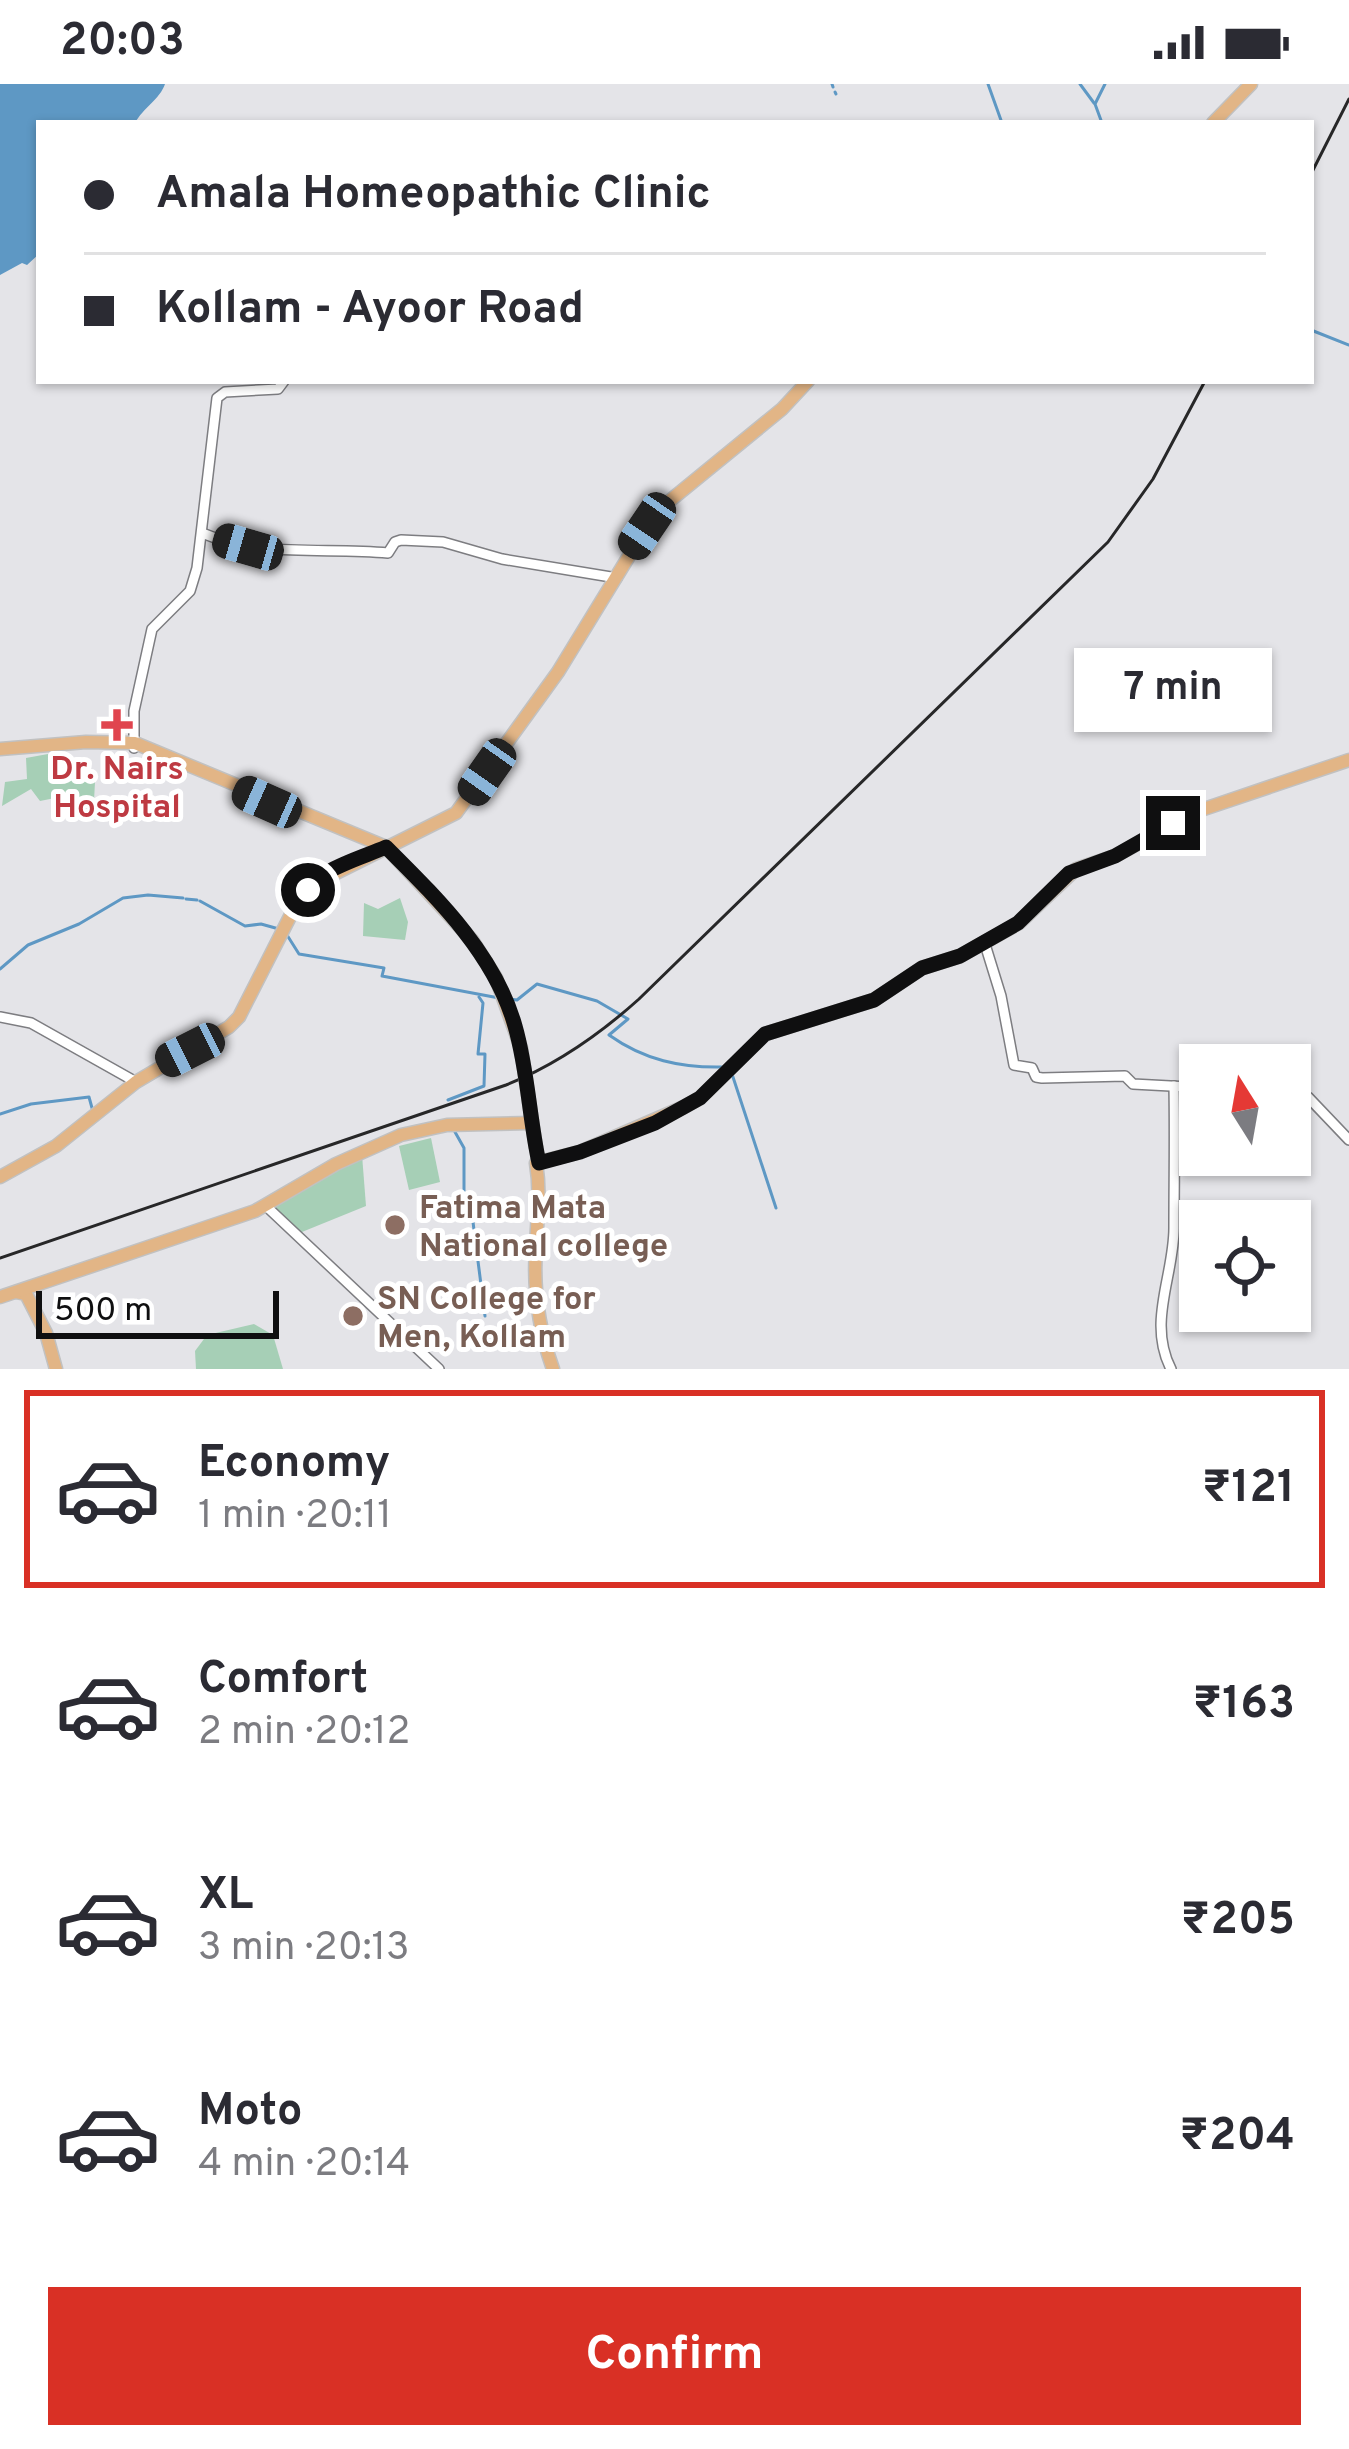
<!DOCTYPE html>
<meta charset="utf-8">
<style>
:root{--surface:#fff;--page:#f7f7f7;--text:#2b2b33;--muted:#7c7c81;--line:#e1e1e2;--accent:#d93025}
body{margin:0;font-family:Overpass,sans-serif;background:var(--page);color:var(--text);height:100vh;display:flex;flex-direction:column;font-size:45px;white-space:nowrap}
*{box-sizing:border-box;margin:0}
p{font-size:39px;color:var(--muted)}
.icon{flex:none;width:66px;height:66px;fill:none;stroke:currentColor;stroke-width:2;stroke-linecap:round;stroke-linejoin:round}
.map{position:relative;height:1285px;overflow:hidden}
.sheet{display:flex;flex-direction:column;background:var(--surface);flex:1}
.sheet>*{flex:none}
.top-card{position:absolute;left:36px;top:36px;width:1278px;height:264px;border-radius:0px;box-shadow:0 3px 9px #0004;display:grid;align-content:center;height:264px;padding:0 48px;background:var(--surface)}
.needle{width:78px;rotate:349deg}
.fabs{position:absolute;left:1179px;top:960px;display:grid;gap:24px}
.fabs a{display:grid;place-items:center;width:132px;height:132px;border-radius:0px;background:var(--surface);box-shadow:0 3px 9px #0004;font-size:60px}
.scale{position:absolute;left:36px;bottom:30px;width:243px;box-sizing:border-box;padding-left:12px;border:6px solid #0f0f10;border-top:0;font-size:33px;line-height:42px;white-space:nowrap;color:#0f0f10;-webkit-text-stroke:9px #fff;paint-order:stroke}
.end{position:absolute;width:54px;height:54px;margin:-27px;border:15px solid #0f0f10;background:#fff;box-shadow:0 0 0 6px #fff}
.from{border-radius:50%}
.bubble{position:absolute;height:84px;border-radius:0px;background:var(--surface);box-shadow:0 3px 9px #0004;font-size:39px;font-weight:700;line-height:84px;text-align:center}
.car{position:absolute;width:36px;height:72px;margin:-36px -18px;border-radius:15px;box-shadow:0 0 9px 3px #0007;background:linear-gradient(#222 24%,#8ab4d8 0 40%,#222 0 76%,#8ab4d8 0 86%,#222 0)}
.top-card b{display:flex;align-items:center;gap:42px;height:114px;font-size:45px}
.top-card b+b{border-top:3px solid var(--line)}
.top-card i{width:30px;height:30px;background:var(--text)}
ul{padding:21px 0 0;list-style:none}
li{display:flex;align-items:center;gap:36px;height:198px;margin:0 24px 18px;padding:0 24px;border:6px solid transparent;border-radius:0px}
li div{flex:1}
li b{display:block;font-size:45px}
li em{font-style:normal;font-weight:700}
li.active{border-color:var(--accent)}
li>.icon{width:108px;height:108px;stroke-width:1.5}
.primary-button{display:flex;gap:24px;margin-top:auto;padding:24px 48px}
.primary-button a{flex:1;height:138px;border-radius:0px;background:var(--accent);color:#fff;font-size:48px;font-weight:700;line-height:138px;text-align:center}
.status{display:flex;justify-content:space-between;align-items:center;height:84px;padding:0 60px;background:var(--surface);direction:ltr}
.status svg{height:33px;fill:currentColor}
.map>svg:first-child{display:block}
.green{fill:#a6cfb6}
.water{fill:#5e98c4}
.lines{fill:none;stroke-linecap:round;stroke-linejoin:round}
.stream{stroke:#5e98c4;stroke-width:3}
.minor-casing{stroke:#7d7d81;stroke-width:12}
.major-casing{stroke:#c1c1c1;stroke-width:15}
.minor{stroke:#fff;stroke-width:9}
.major{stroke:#e2b586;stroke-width:12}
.rail{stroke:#272728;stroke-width:3}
.major-bridge-casing{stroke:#c1c1c1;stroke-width:15;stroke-linecap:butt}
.major-bridge{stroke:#e2b586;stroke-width:12}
.route{stroke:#0f0f10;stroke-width:15}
.health-dot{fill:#e0444e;stroke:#fff;stroke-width:4.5}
.education-dot{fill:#8d6e63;stroke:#fff;stroke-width:4.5}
.labels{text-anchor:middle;stroke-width:10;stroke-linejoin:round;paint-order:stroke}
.health-label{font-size:33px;font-weight:bold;fill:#be3a42;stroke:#fff}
.education-label{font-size:33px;font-weight:bold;fill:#785e54;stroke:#fff;text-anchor:start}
</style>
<div class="status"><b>20:03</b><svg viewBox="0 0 49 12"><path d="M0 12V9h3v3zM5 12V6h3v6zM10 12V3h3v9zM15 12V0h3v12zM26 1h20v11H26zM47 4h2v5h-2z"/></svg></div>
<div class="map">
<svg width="1349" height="1285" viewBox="0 0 1349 1285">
<rect width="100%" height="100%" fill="#e4e4e8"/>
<g class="green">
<path d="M48,670L53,696L95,698L94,717L74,718L70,711L40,717L31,705L2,722L5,698L27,695L26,674Z"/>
<path d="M400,814L408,838L405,856L363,852L364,819L378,825Z"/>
<path d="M431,1054L440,1098L409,1106L399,1062Z"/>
<path d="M362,1071L366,1122L297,1150L274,1127V1123Z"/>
<path d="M254,1240L273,1251L283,1285H196L195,1267L207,1251Z"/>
</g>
<path class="water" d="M0,0H165C160,15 143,24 135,39H39V170L27,181L22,179L0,191Z"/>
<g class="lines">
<g class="stream">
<path d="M832,0L833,3"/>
<path d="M988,0L1002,39"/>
<path d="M1080,0L1094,19"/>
<path d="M835,8L836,10"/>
<path d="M1102,39L1095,20L1105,0"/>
<path d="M1311,246L1349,261"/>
<path d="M186,815L197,816"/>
<path d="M200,817L245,842L261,840L279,845"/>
<path d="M287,851L299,870L384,884L382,892L499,914"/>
<path d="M0,885L28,861L79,840L123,814L148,811L183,814"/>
<path d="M509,915L517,916L537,900L597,917L628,935L609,951C644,976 681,984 723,983"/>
<path d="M731,987L776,1124"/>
<path d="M448,1016L484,1002L485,970H478L483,919L479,913"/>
<path d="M0,1030L31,1020L89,1013L92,1024"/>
<path d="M455,1048L464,1064V1110L473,1138L485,1232"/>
</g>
<defs>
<g id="minor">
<path d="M202,449C262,474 325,463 388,469L395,458L401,456L443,458L502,475L617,494"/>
<path d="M134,664V627L152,545L190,507L197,484L217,314L225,308L278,305L284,297"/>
<path d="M984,857L1001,912L1014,981L1032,984L1036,993L1042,994L1125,992L1133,1000L1189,1003L1200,1017"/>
<path d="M0,933L31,939L136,998"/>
<path d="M1290,1021L1308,1013L1349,1056"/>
<path d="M266,1122L439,1285"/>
<path d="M1171,1285C1147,1238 1174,1192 1174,1144C1174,1096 1175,1050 1174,1002"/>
</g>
<g id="major">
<path d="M1213,39L1251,0"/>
<path d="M0,665L86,658L135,659L386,763L472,856L496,894"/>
<path d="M301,814L316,799L456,729L558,588L656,428L782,325L808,297"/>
<path d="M0,1093L56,1062L136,998L229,943L239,933L303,807"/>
<path d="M16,1208L26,1210L46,1249L56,1285"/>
<path d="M0,1213L255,1127L336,1080L401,1051L447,1041L531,1039"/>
<path d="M553,1285C539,1246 533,1205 536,1164C537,1134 541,1109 536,1079L580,1068L684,1023L700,1014L765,950L874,916L922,884L960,872L1019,839L1076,785L1115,772L1198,727L1349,676"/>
</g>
</defs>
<use href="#minor" class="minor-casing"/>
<use href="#major" class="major-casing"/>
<use href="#minor" class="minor"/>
<use href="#major" class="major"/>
<g class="rail">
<path d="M1311,90L1349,15"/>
<path d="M0,1174L506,1001C556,981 599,951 639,915L1108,458L1153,395L1205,297"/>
</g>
<defs>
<path id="major-bridge" d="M496,894L521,964L536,1064"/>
</defs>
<use href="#major-bridge" class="major-bridge-casing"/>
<use href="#major-bridge" class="major-bridge"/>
</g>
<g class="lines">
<path class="route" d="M308,806L301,814C314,786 359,775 386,763C437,814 495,870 515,942C528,987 529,1033 539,1079L580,1068L655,1039L700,1014L765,950L874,916L922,884L960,872L1018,839L1069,789L1115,772L1173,739"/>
</g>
<path class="health-dot" d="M111 623h12v12h12v12h-12v12h-12v-12h-12v-12h12z"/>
<g class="education-dot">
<circle cx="395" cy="1141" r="12"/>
<circle cx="353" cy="1232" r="12"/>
</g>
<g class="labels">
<g class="health-label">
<text x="117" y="695">Dr. Nairs<tspan x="117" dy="38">Hospital</tspan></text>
</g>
<g class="education-label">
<text x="419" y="1134">Fatima Mata<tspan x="419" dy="38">National college</tspan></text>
<text x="377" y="1225">SN College for<tspan x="377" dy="38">Men, Kollam</tspan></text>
</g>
</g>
</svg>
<div class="fabs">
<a><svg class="needle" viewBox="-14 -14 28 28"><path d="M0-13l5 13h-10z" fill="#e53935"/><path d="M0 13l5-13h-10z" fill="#7c7c81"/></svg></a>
<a><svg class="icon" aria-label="locate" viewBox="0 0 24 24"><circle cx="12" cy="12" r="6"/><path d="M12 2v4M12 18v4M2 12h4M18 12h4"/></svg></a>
</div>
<div class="scale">500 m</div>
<i class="end from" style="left:308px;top:806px"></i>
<i class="end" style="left:1173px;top:739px"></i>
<div class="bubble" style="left:1074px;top:564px;width:198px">7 min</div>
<i class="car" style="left:647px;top:442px;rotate:214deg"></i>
<i class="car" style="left:248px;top:463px;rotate:286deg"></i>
<i class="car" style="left:487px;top:688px;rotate:215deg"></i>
<i class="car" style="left:267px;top:718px;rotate:294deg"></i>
<i class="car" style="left:190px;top:966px;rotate:243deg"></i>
<div class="top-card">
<b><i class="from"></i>Amala Homeopathic Clinic</b>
<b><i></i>Kollam - Ayoor Road</b>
</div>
</div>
<section class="sheet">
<ul>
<li class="active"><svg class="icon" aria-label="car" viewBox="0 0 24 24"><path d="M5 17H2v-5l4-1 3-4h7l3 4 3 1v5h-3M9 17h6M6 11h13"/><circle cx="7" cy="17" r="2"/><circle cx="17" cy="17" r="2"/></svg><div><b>Economy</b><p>1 min · 20:11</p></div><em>₹121</em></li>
<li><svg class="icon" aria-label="car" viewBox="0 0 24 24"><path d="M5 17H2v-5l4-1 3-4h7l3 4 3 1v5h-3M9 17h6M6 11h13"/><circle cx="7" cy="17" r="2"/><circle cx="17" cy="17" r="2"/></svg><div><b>Comfort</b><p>2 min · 20:12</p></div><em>₹163</em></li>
<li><svg class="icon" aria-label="car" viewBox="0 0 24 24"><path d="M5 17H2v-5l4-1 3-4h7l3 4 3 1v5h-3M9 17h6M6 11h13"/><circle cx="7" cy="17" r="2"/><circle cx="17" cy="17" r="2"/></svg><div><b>XL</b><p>3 min · 20:13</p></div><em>₹205</em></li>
<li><svg class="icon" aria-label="car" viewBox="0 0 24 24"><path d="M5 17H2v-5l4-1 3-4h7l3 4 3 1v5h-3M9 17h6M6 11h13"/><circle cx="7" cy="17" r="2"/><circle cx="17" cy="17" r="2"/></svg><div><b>Moto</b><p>4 min · 20:14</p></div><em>₹204</em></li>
</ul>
<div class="primary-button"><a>Confirm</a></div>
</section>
